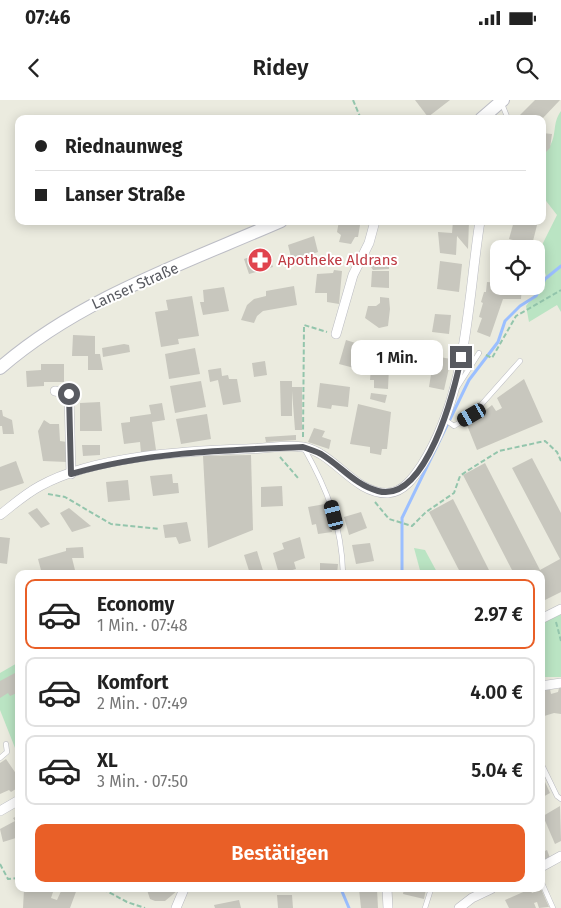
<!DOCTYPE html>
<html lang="de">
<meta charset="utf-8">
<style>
:root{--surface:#fff;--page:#f2f2f2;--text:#222;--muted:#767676;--line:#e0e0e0;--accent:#e95f27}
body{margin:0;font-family:"Fira Sans",sans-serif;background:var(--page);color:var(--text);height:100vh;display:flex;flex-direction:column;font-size:19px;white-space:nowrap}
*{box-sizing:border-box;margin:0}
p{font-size:16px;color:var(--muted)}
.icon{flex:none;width:28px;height:28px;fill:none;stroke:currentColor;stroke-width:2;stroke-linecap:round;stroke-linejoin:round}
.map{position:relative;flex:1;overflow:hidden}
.sheet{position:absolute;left:15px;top:470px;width:530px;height:322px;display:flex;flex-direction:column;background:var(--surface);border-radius:10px;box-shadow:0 2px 12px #0003}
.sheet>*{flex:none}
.banner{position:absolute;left:15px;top:15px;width:531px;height:110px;border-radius:10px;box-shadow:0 2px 12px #0003;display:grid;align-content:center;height:110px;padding:0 20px;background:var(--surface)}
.buttons{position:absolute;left:490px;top:140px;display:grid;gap:10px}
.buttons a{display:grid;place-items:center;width:55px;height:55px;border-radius:10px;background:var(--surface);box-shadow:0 2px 12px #0003;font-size:25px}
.end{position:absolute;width:22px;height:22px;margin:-11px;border:6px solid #585a60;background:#fff;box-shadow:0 0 0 2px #fff}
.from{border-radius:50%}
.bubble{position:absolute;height:35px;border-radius:10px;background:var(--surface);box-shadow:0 2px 12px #0003;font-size:16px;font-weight:600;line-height:35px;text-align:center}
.car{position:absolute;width:15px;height:30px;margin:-15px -8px;border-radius:6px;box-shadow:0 0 4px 1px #0007;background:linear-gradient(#222 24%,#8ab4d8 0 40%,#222 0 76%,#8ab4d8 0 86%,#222 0)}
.banner b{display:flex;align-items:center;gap:18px;height:48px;font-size:19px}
.banner b+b{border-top:1px solid var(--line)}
.banner i{width:12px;height:12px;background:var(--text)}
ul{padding:9px 0 0;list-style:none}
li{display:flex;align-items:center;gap:15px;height:70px;margin:0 10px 8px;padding:0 10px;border:2px solid var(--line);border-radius:10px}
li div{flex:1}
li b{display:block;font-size:19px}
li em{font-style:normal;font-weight:600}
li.current{border-color:var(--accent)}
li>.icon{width:45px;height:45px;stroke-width:1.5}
.button{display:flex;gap:10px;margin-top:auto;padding:10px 20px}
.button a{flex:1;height:58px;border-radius:10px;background:var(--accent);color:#fff;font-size:20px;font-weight:600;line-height:58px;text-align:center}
.status{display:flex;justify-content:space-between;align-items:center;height:35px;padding:0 25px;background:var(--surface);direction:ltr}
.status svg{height:14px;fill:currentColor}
header{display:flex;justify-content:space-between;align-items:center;height:65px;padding:0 20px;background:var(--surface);font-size:22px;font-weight:600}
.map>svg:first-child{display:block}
.green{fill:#bae4c3}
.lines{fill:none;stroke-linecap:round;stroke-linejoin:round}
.stream{stroke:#9bbfff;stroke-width:3}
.building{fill:#c8c7be}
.lane-casing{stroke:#babbc1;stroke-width:5.5}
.street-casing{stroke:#babbc1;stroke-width:10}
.secondary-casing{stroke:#bcbdc5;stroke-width:14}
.path{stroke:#93c5ac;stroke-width:2;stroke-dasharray:5 2.5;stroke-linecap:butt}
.lane{stroke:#fff;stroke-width:4.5}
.street{stroke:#fff;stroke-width:9}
.secondary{stroke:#fff;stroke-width:12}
.route{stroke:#585a60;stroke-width:6}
.labels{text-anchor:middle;stroke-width:4;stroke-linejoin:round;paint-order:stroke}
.health-label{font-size:15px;fill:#be3a42;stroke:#fff;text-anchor:start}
.street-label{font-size:15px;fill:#585a60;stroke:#fff}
</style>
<div class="status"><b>07:46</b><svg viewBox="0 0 49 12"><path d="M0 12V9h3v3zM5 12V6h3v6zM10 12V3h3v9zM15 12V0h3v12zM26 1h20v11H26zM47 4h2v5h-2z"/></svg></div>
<header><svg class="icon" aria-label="back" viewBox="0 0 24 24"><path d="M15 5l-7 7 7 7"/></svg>Ridey<svg class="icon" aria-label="search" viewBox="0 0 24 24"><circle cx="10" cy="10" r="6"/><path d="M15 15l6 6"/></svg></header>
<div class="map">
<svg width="561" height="808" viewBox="0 0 561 808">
<rect width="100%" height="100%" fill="#ebebdf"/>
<g class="green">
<path d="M561,11V212L557,205L529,222L526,206L547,178L538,153L557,115L543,97V55C560,38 550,26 561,11Z"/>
<path d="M414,448L425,450L438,474H421Z"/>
<path d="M561,513V577H541V522Z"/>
<path d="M19,562V658L0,610V573Z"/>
</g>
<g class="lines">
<g class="stream">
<path d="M402,474V418L469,280L498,242L505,221L520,206L536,196L545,179L561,166"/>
<path d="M341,789L349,808"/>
</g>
</g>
<g class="building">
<path d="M415,0H450L428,17Z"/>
<path d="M535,0H560L542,19H520L518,17Z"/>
<path d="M542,33L552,34L550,48L542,56Z"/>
<path d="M339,121H352L360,125L358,137H355L351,144L339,142L341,135L337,132Z"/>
<path d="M453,121H469L468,149L457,136L456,155L440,153L438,132L452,133Z"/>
<path d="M514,121H538L532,145L509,139Z"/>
<path d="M314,136L318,152L292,161L288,145Z"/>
<path d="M267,151L273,167L249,174L244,159Z"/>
<path d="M372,156H389V169L373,170L371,167Z"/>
<path d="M440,161L462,164L459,192L437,189Z"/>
<path d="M334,170L342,171L339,204L327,202V193H315L317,174L333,173Z"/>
<path d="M372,171H389V188L371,187Z"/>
<path d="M487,182L499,183V186H522L521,199H503L490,237L477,232L482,218L479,217L483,203L481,202L484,192H486Z"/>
<path d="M294,186L297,205L263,211L257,216L254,223L241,220L247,205L254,199L266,196V191Z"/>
<path d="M224,187L229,211L203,215L200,202H204L203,190Z"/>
<path d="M192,196L199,236L178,239L179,244L161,247L155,212L168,210L166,200Z"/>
<path d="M380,197L389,198L390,209L388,226L379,228L365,218L368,206H376L380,203Z"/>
<path d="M435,214L451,215L449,234L432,232Z"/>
<path d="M73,235L95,236V254H100L103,270H88V256H72Z"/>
<path d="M346,240L365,246L358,269L339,264Z"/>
<path d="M124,244L129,245L130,252L103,257L102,248Z"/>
<path d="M195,248L200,274L169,279L165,254Z"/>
<path d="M434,256L451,259L444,290L429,287Z"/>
<path d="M265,261L267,275L254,277L252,263Z"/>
<path d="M41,264H64V282H44V286L27,287L26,271L41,270Z"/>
<path d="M371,267H389L388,289L374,288V280H370Z"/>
<path d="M221,268L222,276L228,275L229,279H237L241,302L223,305L218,280L210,282L208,270Z"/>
<path d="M524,279L543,322L477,350L467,325L492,305L496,311L502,308L497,298Z"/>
<path d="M201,281L206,307L175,313L170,286Z"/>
<path d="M280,281H292V287H302V330H295L292,291V316H281Z"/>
<path d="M320,283L350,287L348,307L332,305L331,309L317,307Z"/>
<path d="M371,293L387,295L385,303L370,299Z"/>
<path d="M100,302L102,331H80V303Z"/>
<path d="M162,303L165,320L152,322L156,350L141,353L140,342L124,344L121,323L130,322V317L151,314L149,305Z"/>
<path d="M358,304L391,312L387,349H382L381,355L370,353V347L350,344Z"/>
<path d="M0,310H2L3,316L12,320L14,334H3L2,326H0Z"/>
<path d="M207,314L211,339L181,344L176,319Z"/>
<path d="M44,320L50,324H59L60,341L67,342V362L43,361L38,331Z"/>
<path d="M314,328L325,331L322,337L331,340L329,349L308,342Z"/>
<path d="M296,335V340L266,342L265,337Z"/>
<path d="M82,345H100V355L83,356Z"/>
<path d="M251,355L253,430L208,448L203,356Z"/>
<path d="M532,358L561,413V492L541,502V474H514L463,375L485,363L540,470L560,459L512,368Z"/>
<path d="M16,361L24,383L0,391V367Z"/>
<path d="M172,374L173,383H178L179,393L153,396L150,376Z"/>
<path d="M128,380L130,400L108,402L106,382Z"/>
<path d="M282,386L283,406L261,407V387Z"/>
<path d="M453,399L491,474H461L429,412Z"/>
<path d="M325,404L332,432L318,434L316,424L312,425L308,407Z"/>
<path d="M37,408L50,424L41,428L28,413Z"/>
<path d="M69,408L91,426L72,432L60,413Z"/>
<path d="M361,412L367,428L349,435L344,417Z"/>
<path d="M187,422L191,441L179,444L176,437L165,438L163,425Z"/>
<path d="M0,437L10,438L7,464L0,463Z"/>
<path d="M300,437L305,458L294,462L296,469L279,474L273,453L284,449L282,443Z"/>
<path d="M370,443L374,461L356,464L352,445Z"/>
<path d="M83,447L84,458H72L75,470L62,474H42L38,459L66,451V448Z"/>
<path d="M257,451L264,474H250L244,455Z"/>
<path d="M320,463L338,464L337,474H320Z"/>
<path d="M15,573L19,576V592L10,596L8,593L0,598V581Z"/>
<path d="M559,588H561V614L554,613L541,617V590L550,589L551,594L558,592Z"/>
<path d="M6,659L19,678V687L11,692L9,690L0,694V663Z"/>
<path d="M541,673L550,693L541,698Z"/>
<path d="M560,706L561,741L555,744L543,716Z"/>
<path d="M19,715V737L3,742L0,729L15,721L13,718Z"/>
<path d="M547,750L550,758L541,762V753Z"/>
<path d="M24,789H45L53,792L51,798L57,800L62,789H77L70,808H23Z"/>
<path d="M149,789H177L178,790L165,801H155L150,799L147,790Z"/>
<path d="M359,789H377L378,808H361Z"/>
<path d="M404,789H426L424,799L403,794Z"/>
<path d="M530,789L532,793L541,789L549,807L539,808L537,802L534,803L536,808H509L505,800Z"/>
<path d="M277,795H292L293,808H278Z"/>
<path d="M239,800L241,808H215L214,805Z"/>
</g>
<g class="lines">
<defs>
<g id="lane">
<path d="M502,4L508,19"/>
<path d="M458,286L479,253"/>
<path d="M444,319L454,326L472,315L520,261"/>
<path d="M304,348C327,389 342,426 343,474"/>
<path d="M0,658L7,652L6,644"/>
<path d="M541,663L557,696L561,699"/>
<path d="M541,781L553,808"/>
<path d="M425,808L431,789"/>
</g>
<g id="street">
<path d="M336,234L353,175L369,143L375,121"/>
<path d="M55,291L69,294L71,374"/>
<path d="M0,415C13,405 25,394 40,386C94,356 185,351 246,349C264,349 286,344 303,347C335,353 354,394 388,393C404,392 414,377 422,365C468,292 467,204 480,121"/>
<path d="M541,519L561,509"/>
<path d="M541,586L561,583"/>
<path d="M0,711L19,700"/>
<path d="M541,767L561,756"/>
<path d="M387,789L388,808"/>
<path d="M176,808L184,789"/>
<path d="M459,808L472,798L491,789"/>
</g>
<g id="secondary">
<path d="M481,19L503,0"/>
<path d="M0,268C79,199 185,163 281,121"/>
</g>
</defs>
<use href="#lane" class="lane-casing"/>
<use href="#street" class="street-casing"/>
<use href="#secondary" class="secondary-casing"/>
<g class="path">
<path d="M353,0L361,19"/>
<path d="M486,255L492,258L516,216L561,190"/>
<path d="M303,337L304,225L327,232"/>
<path d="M280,357L298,378"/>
<path d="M48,394L65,397L111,424L160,429"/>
<path d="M375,402L389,419L412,426L426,412L454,393L460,376L467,371L499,351L545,341L557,352L561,361"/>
<path d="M556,522L561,541"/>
<path d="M0,764L8,779L19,778"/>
<path d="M103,789L127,802L145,808"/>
</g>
<use href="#lane" class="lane"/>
<use href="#street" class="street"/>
<use href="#secondary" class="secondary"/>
</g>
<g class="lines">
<path class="route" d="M69,294L71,374C147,352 224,350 303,347C309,349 315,351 321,354C341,366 355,385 378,391C426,404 455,290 461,257"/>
</g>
<defs>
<symbol id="pharmacy-disc" viewBox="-11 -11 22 22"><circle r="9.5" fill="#e0444e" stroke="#fff"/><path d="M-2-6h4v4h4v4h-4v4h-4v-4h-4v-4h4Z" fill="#fff"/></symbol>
</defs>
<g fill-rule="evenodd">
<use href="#pharmacy-disc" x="246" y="146" width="28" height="28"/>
</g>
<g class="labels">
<g class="health-label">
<text x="278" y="165">Apotheke Aldrans</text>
</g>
<g class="street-label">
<text transform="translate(135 186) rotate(-24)" y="5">Lanser Straße</text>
</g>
</g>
</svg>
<div class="buttons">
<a><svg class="icon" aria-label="locate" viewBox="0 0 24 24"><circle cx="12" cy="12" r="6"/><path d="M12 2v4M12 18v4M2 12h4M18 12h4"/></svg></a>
</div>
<i class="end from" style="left:69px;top:294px"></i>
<i class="end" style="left:461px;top:257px"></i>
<div class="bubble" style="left:351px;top:240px;width:92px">1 Min.</div>
<i class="car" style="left:472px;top:315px;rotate:240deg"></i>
<i class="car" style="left:334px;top:415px;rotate:346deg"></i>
<div class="banner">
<b><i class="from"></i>Riednaunweg</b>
<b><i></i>Lanser Straße</b>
</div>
<section class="sheet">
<ul>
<li class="current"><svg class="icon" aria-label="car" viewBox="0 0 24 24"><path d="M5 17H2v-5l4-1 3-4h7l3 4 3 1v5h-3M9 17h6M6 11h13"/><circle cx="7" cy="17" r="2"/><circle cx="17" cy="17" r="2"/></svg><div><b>Economy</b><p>1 Min. · 07:48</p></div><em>2.97 €</em></li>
<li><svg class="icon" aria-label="car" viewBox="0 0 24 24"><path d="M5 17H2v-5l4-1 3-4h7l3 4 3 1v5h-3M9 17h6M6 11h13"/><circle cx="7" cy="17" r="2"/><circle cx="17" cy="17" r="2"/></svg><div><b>Komfort</b><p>2 Min. · 07:49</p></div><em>4.00 €</em></li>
<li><svg class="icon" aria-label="car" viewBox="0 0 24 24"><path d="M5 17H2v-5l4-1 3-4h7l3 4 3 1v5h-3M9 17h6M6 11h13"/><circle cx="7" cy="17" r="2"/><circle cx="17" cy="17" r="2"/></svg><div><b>XL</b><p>3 Min. · 07:50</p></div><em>5.04 €</em></li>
</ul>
<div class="button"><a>Bestätigen</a></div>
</section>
</div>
